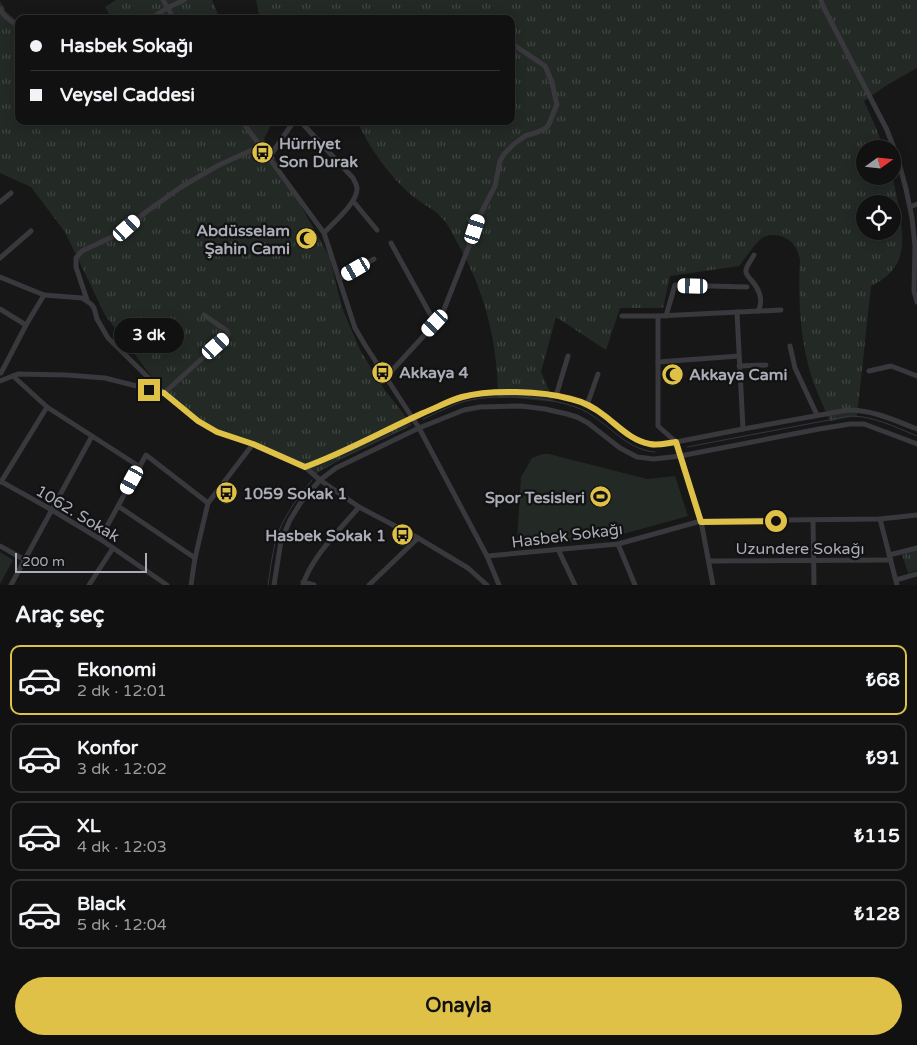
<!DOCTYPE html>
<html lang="tr">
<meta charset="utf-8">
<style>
:root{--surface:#111112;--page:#1a1a1b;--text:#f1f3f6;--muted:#9c9d9f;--line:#303132;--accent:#dfc148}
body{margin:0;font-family:"Varela Round",sans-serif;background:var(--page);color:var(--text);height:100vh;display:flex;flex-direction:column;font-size:19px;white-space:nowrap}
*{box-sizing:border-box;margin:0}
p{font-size:16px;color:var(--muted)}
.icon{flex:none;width:28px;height:28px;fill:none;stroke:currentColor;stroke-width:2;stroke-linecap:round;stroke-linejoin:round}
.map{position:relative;height:585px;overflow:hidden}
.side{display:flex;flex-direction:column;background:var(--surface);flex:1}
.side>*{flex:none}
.banner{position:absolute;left:15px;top:15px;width:500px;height:110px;border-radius:10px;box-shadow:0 2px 12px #0003,0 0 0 1px var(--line);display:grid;align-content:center;height:110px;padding:0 15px;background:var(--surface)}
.needle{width:32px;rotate:75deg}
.buttons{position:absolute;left:856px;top:140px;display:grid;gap:10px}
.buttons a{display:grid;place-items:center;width:45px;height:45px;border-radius:50%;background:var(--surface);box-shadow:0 2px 12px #0003,0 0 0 1px var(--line);font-size:25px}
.scale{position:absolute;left:15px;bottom:12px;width:132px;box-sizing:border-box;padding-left:5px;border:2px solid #aaacb7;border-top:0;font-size:14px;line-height:18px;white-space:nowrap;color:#aaacb7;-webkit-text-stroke:4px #121213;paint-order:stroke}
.end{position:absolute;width:22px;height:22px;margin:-11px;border:6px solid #dfc148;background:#111;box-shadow:0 0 0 2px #111}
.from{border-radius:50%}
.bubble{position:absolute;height:35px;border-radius:18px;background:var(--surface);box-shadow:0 2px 12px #0003,0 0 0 1px var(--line);font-size:16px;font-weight:800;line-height:35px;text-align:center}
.car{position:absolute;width:15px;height:30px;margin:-15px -8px;border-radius:6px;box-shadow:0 0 4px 1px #0007;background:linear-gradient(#fff 24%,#345 0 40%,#fff 0 76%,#345 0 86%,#fff 0)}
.banner b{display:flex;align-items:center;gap:18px;height:48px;font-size:19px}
.banner b+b{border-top:1px solid var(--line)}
.banner i{width:12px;height:12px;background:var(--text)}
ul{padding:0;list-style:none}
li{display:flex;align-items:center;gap:15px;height:70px;margin:0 10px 8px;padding:0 5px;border:2px solid var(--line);border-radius:10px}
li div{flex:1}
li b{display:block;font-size:19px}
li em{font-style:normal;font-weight:800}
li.on{border-color:var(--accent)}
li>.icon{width:45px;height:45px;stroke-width:1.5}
h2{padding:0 15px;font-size:22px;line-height:60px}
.action{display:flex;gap:10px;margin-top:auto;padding:10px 15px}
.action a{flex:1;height:58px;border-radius:30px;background:var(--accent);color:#111;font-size:20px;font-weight:800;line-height:58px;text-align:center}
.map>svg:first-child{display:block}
.grass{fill:url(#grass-tufts);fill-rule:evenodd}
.park{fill:#232a25}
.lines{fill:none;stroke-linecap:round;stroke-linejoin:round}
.stream{stroke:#313840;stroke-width:1}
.minor{stroke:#38383d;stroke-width:5}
.route{stroke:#dfc148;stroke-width:6}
.labels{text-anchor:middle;stroke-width:4.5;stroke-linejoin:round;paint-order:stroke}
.poi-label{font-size:16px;font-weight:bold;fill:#aaacb7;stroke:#121213;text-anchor:start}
.street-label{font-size:16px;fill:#aaacb7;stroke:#121213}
</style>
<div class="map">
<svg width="917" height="585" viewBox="0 0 917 585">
<defs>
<pattern id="grass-tufts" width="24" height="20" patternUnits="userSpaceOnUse" patternTransform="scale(1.25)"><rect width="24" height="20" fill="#232a25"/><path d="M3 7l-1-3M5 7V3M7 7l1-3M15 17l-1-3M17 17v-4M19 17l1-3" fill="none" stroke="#404642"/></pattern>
</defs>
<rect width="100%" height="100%" fill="#171718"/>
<g class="grass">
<path d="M116,0H212L220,19H112L105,7Z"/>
<path d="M256,0H917V68L887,85L864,101L876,128L884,149H865V176H892C896,191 899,207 901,222C905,253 900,272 871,286L857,416L830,421C823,406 816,390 811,375C800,338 798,299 800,260C798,246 788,235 773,235C770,235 765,236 762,238C756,242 744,260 739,266L670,276L663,308H620L606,350L556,317L541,372L554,402L516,398H498C498,344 485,291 458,244C453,234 447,222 439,215C437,212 433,210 430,208C423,204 417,199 411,195C388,174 370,149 357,121H511V19H260ZM865,204H892V231H865Z"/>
<path d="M0,1L6,12L19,22V121H273L264,139L330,258L336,284L343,310L360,350L384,389L412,425L331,463L316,474L307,466L221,434L164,393L105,315L65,232L31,187L0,173Z"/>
<path d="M917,550V570L908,573L902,554Z"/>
</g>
<g class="park">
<path d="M543,454H549L647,479L675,476L688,516L616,536L522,547L517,541L521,477L532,458Z"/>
<path d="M0,552L13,560L0,584Z"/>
</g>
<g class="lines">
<g class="stream">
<path d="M423,419C437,413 451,405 466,401C498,393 566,396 593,416C614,430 629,450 655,452"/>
<path d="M687,447L850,416C874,416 895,427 917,436"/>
<path d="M321,470L340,459L407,427"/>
<path d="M268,585C270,571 272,557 275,543C281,519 297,499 312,480"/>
</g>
<g class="minor">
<path d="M163,0L174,19"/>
<path d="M821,0L823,6L887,130L898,159L906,189L912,218L915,246L914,291L917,302"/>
<path d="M0,9C4,17 11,21 19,26"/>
<path d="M150,19L167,8L184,0"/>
<path d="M242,121L324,233L355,328L365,345L419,428L487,556L499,585"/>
<path d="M300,121L353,178C355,182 357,185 357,189C357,203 333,223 324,233"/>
<path d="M268,159L294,121"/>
<path d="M353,201L377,230"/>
<path d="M0,202L11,193"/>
<path d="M910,207L917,204"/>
<path d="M391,243L435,323"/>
<path d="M754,255C752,259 747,265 746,270C745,275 749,277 752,281C759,289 764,301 758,311"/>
<path d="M0,258L31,231"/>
<path d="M0,277L44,295L82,298L91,304L94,308L97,319L108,338L164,393L228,335L227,331L204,315"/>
<path d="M339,279L374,259"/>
<path d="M87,300L76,267V258L82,251L110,238L127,228L146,212L181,187L219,165L259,147"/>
<path d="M0,309L26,325"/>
<path d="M737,312L743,429"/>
<path d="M622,316H658L781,310"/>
<path d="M658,316V426L676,442"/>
<path d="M666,316L675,285L747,287"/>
<path d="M790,346L795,368L817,415"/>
<path d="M658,362L739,356"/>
<path d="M739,366L766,365"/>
<path d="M869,371L891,366L917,376"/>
<path d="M1,373L26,325L44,295"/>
<path d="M13,376L47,407L140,467"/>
<path d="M386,377L441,317L471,241L479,217L495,186L500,161L504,154L514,144L525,136L538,132L546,128L549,124L557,104L556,101L552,82L545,66L511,43"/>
<path d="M0,381L18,374L67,375L105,378L164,393L198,421L217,432L253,444L305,467L320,480L359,507L418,538L468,568L487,585"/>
<path d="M556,396L568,356"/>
<path d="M587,405L598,374"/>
<path d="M676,442L701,521L713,585"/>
<path d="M305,467L340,453L413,418L451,401L468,396L480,394L530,393L559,396L575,400L598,411L632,437L644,443L654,445L676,442L743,429L848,410C873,410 894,420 917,429"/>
<path d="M0,481L52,510L100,539L167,585"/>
<path d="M1,482L47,407"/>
<path d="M118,506L195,558"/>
<path d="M880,519L897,585"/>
<path d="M813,520L814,585"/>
<path d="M100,539L146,455L208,503"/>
<path d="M618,544L635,585"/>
<path d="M0,546L25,560"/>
<path d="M558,549L575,585"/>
<path d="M889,555L917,548"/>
<path d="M487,556L618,544L701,521L880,519L917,515"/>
<path d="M709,561L891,560"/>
<path d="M896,580L917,574"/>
<path d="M303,582L314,585"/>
<path d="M11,585L92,436"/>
<path d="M89,585L113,548"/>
<path d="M191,585L195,558L208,503L253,444"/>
<path d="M274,585L281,541L290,520L301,502L320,480L336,468L419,428L464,410L480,407L521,406L545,409L567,414L577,417L588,423L620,448L637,457L654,459L680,456L819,429L850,424H864L917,444"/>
<path d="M303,585C310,559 341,528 359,507"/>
<path d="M369,585L418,538"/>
</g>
</g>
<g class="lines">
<path class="route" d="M149,390L164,393L198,421L217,432L253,444L305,467C346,452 383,431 423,413C436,408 448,401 462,397C490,389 543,391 571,399C584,402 595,408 605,416C619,427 632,441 650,444C658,446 667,443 676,442L701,522L776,521"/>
</g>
<defs>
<symbol id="bus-disc" viewBox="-11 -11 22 22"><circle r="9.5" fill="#dfc148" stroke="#121213"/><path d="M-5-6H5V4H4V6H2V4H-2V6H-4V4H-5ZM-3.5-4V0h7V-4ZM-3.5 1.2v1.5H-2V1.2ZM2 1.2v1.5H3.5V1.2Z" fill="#111"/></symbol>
<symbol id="mosque-disc" viewBox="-11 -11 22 22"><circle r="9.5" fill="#dfc148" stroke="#121213"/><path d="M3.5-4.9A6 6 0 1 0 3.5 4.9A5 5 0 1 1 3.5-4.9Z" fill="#111"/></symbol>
<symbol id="stadium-disc" viewBox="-11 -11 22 22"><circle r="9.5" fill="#dfc148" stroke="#121213"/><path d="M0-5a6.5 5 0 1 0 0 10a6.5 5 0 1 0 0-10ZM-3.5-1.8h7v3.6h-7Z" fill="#111"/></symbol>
</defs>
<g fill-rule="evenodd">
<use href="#bus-disc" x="250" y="140" width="25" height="25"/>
<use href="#mosque-disc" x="294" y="226" width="25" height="25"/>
<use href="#bus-disc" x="370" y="360" width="25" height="25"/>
<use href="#mosque-disc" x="660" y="362" width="25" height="25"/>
<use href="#bus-disc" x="214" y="480" width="25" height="25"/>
<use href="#stadium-disc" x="588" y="484" width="25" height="25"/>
<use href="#bus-disc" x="390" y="522" width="25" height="25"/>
</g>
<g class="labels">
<g class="poi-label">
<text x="279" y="149">Hürriyet<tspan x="279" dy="18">Son Durak</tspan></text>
<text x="290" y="236" text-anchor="end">Abdüsselam<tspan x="290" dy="18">Şahin Cami</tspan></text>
<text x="399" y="378">Akkaya 4</text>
<text x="689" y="380">Akkaya Cami</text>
<text x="243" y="499">1059 Sokak 1</text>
<text x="585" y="503" text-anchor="end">Spor Tesisleri</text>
<text x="386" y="541" text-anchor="end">Hasbek Sokak 1</text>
</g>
<g class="street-label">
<text transform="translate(78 513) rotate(31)" y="6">1062. Sokak</text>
<text transform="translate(567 535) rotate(-7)" y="6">Hasbek Sokağı</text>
<text x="800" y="554">Uzundere Sokağı</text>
</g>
</g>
</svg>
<div class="buttons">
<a><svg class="needle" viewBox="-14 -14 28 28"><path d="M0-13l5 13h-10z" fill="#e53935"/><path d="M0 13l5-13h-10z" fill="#9c9d9f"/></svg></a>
<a><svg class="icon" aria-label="locate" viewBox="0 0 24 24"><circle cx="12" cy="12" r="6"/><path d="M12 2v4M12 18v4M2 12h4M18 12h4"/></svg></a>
</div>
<div class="scale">200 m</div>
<i class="end from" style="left:776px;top:521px"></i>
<i class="end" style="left:149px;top:390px"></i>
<div class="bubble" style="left:114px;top:318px;width:70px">3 dk</div>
<i class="car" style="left:127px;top:228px;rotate:48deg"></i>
<i class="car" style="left:475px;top:229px;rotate:18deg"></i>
<i class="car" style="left:356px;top:269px;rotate:240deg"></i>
<i class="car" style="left:693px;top:286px;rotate:271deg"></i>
<i class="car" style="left:435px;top:323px;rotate:223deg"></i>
<i class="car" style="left:216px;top:346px;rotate:48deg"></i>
<i class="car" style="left:132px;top:480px;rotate:209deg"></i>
<div class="banner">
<b><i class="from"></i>Hasbek Sokağı</b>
<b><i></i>Veysel Caddesi</b>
</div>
</div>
<section class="side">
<h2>Araç seç</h2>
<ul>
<li class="on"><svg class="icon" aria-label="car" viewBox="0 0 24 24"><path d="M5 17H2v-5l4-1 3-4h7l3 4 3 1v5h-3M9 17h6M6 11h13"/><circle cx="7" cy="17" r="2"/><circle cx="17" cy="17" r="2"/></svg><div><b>Ekonomi</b><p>2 dk · 12:01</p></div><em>₺68</em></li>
<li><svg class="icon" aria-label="car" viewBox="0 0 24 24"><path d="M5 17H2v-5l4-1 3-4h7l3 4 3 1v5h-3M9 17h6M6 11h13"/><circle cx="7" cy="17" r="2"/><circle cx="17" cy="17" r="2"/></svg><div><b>Konfor</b><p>3 dk · 12:02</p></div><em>₺91</em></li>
<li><svg class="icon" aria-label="car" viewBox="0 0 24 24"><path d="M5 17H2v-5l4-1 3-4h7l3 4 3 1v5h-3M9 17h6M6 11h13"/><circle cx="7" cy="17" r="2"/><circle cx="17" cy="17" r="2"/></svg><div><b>XL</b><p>4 dk · 12:03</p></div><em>₺115</em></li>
<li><svg class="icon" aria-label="car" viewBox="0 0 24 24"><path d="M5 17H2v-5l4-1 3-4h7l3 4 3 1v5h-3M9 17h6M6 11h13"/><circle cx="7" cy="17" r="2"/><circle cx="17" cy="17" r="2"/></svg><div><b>Black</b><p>5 dk · 12:04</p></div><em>₺128</em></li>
</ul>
<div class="action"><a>Onayla</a></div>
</section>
